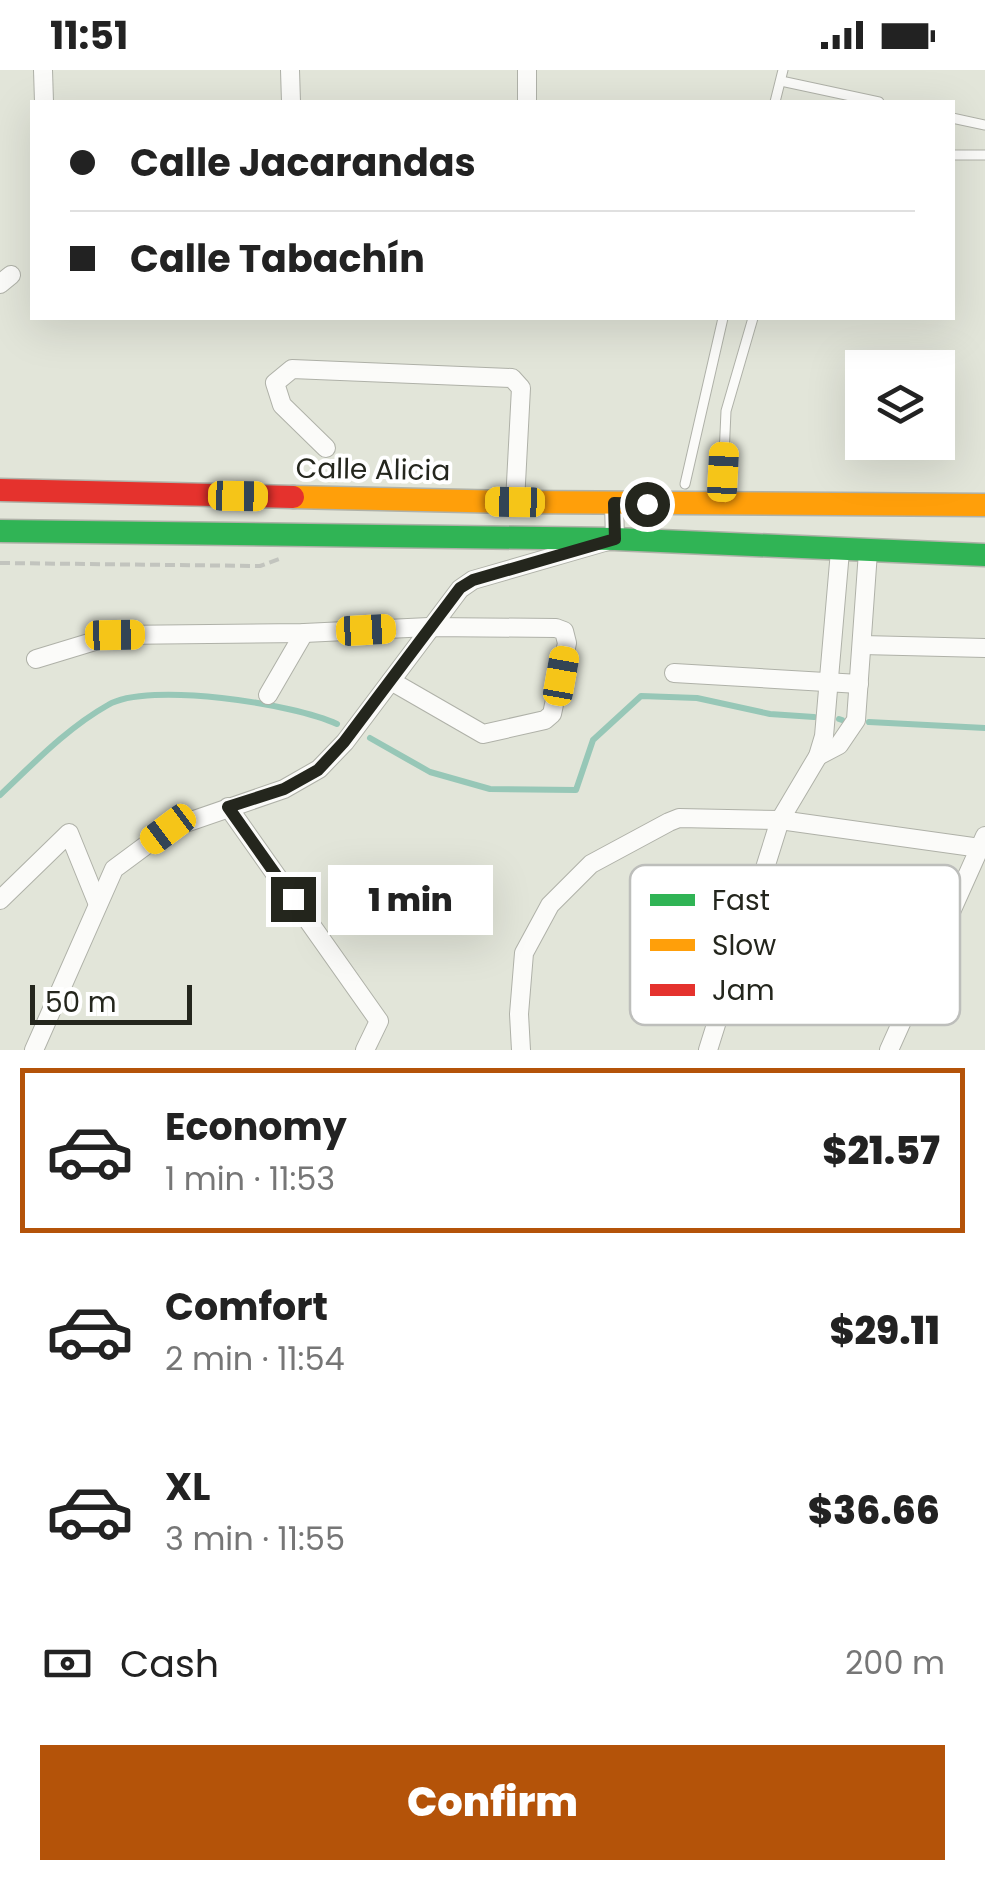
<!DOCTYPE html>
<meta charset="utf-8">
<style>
:root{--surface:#fff;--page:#f6f6f6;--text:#222;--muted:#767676;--line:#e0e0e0;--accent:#b45309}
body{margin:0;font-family:Poppins,sans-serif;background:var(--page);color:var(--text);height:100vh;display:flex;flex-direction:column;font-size:38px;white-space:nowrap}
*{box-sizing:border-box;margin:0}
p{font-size:32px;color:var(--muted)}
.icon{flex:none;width:55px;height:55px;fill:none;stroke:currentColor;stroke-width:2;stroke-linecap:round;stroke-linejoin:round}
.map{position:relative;height:980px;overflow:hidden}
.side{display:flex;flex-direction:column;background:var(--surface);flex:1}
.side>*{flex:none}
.top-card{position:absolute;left:30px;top:30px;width:925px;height:220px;border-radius:0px;box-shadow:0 10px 40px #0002;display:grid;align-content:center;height:220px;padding:0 40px;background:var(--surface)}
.buttons{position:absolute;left:845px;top:280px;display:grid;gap:20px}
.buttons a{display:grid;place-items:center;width:110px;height:110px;border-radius:0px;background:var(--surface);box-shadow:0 10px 40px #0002;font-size:50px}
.scale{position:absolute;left:30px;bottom:25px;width:162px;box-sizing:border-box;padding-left:10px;border:5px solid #24261d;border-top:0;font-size:28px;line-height:35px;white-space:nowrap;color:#24261d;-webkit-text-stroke:8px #fff;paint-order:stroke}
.end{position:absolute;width:45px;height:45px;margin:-22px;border:12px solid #24261d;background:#fff;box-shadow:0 0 0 5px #fff}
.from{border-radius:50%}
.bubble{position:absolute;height:70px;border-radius:0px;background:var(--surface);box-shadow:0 10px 40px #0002;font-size:32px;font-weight:800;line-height:70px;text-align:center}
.car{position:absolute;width:30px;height:60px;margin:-30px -15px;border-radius:12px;box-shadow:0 0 8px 2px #0007;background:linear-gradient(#f5c518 24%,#345 0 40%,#f5c518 0 76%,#345 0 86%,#f5c518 0)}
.top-card b{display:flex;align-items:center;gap:35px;height:95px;font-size:38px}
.top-card b+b{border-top:2px solid var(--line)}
.top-card i{width:25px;height:25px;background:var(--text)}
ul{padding:18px 0 0;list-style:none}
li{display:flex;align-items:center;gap:30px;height:165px;margin:0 20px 15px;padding:0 20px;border:5px solid transparent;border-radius:0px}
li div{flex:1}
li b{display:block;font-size:38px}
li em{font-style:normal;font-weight:800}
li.active{border-color:var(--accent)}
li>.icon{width:90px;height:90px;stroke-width:1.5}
.pay{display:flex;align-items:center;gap:25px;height:110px;padding:0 40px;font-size:38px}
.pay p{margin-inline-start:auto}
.button{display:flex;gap:20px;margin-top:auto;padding:20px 40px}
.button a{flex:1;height:115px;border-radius:0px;background:var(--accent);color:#fff;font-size:40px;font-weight:800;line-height:115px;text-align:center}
.status{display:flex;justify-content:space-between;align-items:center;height:70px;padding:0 50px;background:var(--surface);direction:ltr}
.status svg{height:28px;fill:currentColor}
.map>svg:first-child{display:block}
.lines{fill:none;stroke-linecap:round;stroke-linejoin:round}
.stream{stroke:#97c7b7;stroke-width:6}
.lane-casing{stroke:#afb1a8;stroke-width:11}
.street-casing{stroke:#afb1a8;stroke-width:20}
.fast-casing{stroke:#afb1a8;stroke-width:25}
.slow-casing{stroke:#afb1a8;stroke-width:25}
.jam-casing{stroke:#afb1a8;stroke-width:25}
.path{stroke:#c2c4be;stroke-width:4;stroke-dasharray:10 5;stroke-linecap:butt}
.lane{stroke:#fbfbf9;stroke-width:9}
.street{stroke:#fbfbf9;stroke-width:18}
.fast{stroke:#30b455;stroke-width:22}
.slow{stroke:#ff9f0a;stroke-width:22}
.jam{stroke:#e5322d;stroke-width:22}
.route{stroke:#24261d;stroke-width:12}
.labels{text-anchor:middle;stroke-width:8;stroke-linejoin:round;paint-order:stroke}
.street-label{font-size:28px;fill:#24261d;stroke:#fff}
.key{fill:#fff;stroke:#bdbebb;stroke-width:2.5}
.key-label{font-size:28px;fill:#24261d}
</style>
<div class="status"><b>11:51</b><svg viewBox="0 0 49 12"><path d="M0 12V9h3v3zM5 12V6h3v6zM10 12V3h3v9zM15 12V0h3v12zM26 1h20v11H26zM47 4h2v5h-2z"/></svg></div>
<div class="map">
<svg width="985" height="980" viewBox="0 0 985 980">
<rect width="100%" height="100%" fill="#e2e5d9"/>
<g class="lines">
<g class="stream">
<path d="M839,649L842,650"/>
<path d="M869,652L985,658"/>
<path d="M370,668L430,702L490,719L576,720L593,670L641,626L697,628L770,644L814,647"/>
<path d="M0,725C33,694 67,658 108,635C148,611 295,634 337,654"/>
</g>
<defs>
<g id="lane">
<path d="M781,11L879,32"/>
<path d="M775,32L783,0"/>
<path d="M952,48L985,55"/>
<path d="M952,85H985"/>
<path d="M685,414L723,248"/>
<path d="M722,431L726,341L753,248"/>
</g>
<g id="street">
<path d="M43,0L44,32"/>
<path d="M290,0L291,32"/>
<path d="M527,32V0"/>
<path d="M0,214L11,205"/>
<path d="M326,378L282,335L275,313L292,299L512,308L521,318L515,432"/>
<path d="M862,575L985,578"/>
<path d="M36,589L115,565L304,563L429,557L556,558L564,561L567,573L552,644L545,650L483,664L391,611"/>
<path d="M674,603L859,614"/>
<path d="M268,625L304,563"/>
<path d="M818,686L839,675L856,650L868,482"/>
<path d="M228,737L379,951L365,980"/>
<path d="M0,830L69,763L97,832"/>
<path d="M34,980L114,799L168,759L284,719L319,699L345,672L460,519L473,510L615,469L614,433"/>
<path d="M521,980L519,944L524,883L550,835L591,794L669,752L679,748L780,750L980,778"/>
<path d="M708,980L780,750L818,686L824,666L840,481"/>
<path d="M889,980L985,766"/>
</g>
<path id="fast" d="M0,461L615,469L985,485"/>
<path id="slow" d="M293,427L515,432L985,435"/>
<path id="jam" d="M0,420L293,427"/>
</defs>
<use href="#lane" class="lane-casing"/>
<use href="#street" class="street-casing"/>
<use href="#fast" class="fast-casing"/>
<use href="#slow" class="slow-casing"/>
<use href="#jam" class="jam-casing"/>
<path class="path" d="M0,493L260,496L279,489"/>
<use href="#lane" class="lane"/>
<use href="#street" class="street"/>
<use href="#fast" class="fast"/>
<use href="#slow" class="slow"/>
<use href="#jam" class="jam"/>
</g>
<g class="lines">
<path class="route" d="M293,829L228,737L284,719L318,700L344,672L460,518L473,510L615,469L614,433L647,434"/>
</g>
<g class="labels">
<g class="street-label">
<text transform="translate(373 399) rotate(1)" y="10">Calle Alicia</text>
</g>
</g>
<rect x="630" y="795" width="330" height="160" rx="15" class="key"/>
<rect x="650" y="824" width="45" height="12" fill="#30b455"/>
<rect x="650" y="869" width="45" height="12" fill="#ff9f0a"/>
<rect x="650" y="914" width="45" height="12" fill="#e5322d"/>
<g class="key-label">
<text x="712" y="840">Fast</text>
<text x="712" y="885">Slow</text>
<text x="712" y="930">Jam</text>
</g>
</svg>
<div class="buttons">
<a><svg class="icon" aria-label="layers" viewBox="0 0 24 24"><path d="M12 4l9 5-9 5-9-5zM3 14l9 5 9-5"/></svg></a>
</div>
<div class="scale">50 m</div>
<i class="end from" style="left:647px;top:434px"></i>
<i class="end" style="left:293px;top:829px"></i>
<div class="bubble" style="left:328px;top:795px;width:165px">1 min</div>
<i class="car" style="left:723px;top:402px;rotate:3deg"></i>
<i class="car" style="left:238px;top:426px;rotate:91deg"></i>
<i class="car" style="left:515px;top:432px;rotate:271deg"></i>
<i class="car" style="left:366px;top:560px;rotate:87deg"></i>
<i class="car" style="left:115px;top:565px;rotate:89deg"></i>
<i class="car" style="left:561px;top:606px;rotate:10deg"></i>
<i class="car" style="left:168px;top:759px;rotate:233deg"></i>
<div class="top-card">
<b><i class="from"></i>Calle Jacarandas</b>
<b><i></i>Calle Tabachín</b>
</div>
</div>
<section class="side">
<ul>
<li class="active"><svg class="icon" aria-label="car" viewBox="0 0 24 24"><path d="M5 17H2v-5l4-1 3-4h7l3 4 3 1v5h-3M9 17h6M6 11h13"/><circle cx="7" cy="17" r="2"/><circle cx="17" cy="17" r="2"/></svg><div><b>Economy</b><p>1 min · 11:53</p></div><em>$21.57</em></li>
<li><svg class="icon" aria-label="car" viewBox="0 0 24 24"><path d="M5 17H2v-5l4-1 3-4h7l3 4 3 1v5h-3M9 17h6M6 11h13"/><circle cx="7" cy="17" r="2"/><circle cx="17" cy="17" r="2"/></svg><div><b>Comfort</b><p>2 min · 11:54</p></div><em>$29.11</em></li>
<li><svg class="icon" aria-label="car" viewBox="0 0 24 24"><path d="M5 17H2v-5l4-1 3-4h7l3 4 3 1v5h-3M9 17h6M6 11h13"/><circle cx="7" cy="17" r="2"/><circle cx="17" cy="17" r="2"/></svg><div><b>XL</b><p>3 min · 11:55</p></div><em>$36.66</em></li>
</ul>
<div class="pay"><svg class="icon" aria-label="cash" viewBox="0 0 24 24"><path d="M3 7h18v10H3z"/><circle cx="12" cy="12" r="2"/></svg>Cash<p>200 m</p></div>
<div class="button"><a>Confirm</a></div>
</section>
